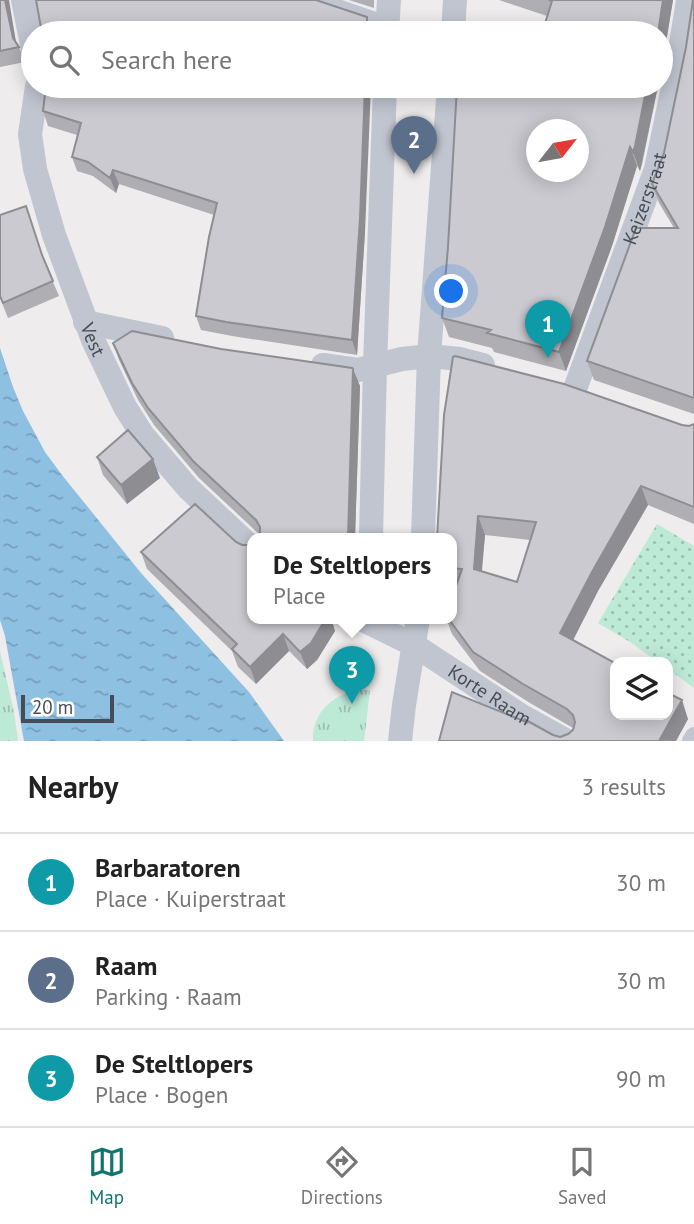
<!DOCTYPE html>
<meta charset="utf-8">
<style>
:root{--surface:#fff;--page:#f2f2f2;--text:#222;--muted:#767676;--line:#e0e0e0;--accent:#0f766e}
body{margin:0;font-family:"PT Sans",sans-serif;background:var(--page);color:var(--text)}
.controls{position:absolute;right:21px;bottom:21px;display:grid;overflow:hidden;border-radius:14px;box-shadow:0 4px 18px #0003}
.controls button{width:63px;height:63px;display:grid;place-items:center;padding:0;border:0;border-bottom:2px solid var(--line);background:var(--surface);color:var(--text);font:35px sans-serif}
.compass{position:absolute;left:526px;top:119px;width:63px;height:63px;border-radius:50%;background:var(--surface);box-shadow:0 4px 18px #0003;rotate:59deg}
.scale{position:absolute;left:21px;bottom:18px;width:93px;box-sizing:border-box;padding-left:7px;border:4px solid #464c57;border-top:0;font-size:19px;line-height:24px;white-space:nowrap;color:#464c57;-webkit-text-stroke:5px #fff;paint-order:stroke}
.you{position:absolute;left:452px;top:292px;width:24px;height:24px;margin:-18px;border:5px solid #fff;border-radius:50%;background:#1a73e8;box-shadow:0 0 0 10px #1a73e833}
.badge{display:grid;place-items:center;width:46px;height:46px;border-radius:50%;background:var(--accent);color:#fff;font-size:23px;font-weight:700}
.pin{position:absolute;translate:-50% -58px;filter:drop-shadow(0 2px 4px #0008)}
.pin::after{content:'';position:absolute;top:37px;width:24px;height:21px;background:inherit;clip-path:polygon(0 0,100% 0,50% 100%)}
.popup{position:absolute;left:247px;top:533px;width:210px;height:91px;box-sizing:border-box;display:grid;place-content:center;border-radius:14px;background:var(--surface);filter:drop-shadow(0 2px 5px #0005);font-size:23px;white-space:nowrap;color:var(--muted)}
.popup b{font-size:26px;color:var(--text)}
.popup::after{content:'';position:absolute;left:50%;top:100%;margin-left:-14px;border:14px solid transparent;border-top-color:var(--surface)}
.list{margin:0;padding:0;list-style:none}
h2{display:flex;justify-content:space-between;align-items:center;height:91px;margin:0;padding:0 28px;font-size:30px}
h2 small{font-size:23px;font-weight:400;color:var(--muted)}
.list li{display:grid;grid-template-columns:46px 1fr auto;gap:21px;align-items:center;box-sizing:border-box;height:98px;padding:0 28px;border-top:2px solid var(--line)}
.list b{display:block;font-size:26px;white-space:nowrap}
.list p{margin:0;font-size:23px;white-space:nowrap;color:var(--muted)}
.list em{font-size:23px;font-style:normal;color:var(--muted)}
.icon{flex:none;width:38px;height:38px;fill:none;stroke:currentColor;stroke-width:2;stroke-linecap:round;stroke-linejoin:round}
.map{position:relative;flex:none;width:694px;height:741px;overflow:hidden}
.search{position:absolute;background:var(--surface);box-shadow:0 4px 18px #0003;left:21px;right:21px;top:21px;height:77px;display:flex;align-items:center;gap:18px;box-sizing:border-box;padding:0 24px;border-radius:38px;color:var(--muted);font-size:26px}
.sheet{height:385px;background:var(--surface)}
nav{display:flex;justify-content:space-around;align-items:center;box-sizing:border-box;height:98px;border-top:2px solid var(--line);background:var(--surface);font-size:19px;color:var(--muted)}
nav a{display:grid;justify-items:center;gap:4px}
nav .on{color:var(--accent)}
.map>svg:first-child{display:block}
</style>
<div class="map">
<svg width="694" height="741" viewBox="0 0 694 741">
<defs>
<pattern id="grass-tufts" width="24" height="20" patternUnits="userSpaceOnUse" patternTransform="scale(1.75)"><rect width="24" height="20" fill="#bde9d7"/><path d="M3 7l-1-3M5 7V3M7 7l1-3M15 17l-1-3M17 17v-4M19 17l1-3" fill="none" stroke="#9bbfb1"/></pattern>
<pattern id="park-dots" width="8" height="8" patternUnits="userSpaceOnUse" patternTransform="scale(1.75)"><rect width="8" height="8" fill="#bde9d7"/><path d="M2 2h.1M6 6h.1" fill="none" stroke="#9bbfb1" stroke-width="1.8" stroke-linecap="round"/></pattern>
<pattern id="water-ripples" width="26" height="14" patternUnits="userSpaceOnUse" patternTransform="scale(1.75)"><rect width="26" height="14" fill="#8ec0e2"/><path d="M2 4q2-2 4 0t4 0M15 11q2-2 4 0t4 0" fill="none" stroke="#769eba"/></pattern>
</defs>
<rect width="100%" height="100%" fill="#eeecec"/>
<path fill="url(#grass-tufts)" d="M0,651l14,61 4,29h-18z
M358,690h12l-6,51h-51c-1,-28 19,-46 45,-51z"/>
<path fill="url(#park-dots)" d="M657,524l37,22v142l-26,-19v-7h-10l-28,-20 -32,-19z"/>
<path fill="url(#water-ripples)" d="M0,348l13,39 10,24 22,41 17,23 79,98 108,119 35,49h-260l-19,-105 -5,-16z"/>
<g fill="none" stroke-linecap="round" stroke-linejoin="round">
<path stroke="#c0c5d0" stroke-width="18" d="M314,0l73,25
M691,741l3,-5"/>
<g stroke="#c0c5d0" stroke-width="24">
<path d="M23,0l10,50"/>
<path d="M387,33l2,-33"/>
<path d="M453,33l2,-33"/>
<path id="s1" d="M37,86l-7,48 5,35 19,66 39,105 32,67 17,27 46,54 64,60"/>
<path d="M85,322l77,16"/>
<path d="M323,365l35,5 44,-11 27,-3 31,3 23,6"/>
<path id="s2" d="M575,389l81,-220 22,-106 10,-63"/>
<path d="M371,538l4,-173 10,-279"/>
<path d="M423,538l6,-182 20,-270"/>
<path id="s3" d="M359,618l55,27 108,71 45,25"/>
<path d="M400,741l4,-36 14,-87"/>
</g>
</g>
<path fill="#aeaeb3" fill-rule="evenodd" d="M0,0l8,2 8,41 3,4 6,15 -25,5z
M349,0h25v8z
M499,0h174l-10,60 -116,-44z
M694,0v414l-100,-34 -7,-19 87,-133 -15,-25 -7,-19 12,-31 22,-106z
M46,86l319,146 -8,123 -125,-19 -31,-6 -5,-14 18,-101 -95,-31 -3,9 -23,-17 -16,-5 -5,-14 5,-22 -29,-9 -5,-15z
M658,86l-16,79 -2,6 -3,-5 -25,80 -46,125 -72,-19 -2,-4 -43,-11 -7,-19 6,-71z
M0,215l31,6 13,40 15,35 -51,22 -8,-20z
M113,343l108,6 132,20 7,17 -5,152h-97l2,-3 -61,-57 -45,-53 -16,-25 -19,-40z
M444,415l245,11 5,-2v100l-46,-19 -50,86 -25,49 115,79 -12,22h-237l114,-6 7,2 8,-3 5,-6 -43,-25 -50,-32 -28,-37 -6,-16h6l4,-31 -4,-1v-48zM485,535l45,5 -13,42 -35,-10z
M97,457l63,21 -33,26 -24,-29z
M236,542l6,3h7l3,73h79l4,13 -18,29 -10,9 -18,-18 -33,33 -18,-17 -6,-16 -85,-82 -6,-17z"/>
<path fill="#8d8d92" d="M5,0h4l8,48 -4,-10z
M663,0h10l-12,73v-40h-3z
M367,17l5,16h-5z
M365,86h6l-6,146 -8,123 -5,-15z
M647,86h11l-18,85 -7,-19z
M630,147l7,19 -25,80 -46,125 -7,-19z
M113,170l6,14 -3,9 -6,-15z
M353,369l7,17 -5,152h-7z
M153,459l7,19 -33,26 -6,-19z
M641,486l7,19 -50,86 -31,61 -7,-19 32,-61z
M478,516l7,19 -5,53 -6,-19z
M326,618h5l4,13 -18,29 -10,9 -7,-17z
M283,634l6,17 -33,33 -6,-17z
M682,700l6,19 -12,22h-17z"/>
<path fill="#cacad0" stroke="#8d8d92" stroke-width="2" fill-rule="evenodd" d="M0,0h5l8,38 6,9 -19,4z
M36,0h280l51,17v16h-325z
M549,0h114l-5,33h-116l10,-32z
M693,0h1v398l-107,-37 49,-133h42l-26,-44 12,-31 22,-106z
M46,86h319l-5,132 -8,122 -126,-18 -30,-6 13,-79 8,-34 -104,-33 -3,8 -22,-16 -16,-5 9,-34 -38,-12z
M457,86h190l-12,60 -2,6 -3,-5 -25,80 -46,125 -72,-19 4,-3 -49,-12 6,-71zM536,130h42v42h-42z
M26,206l16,49 11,26 -50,22 -3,-7v-81z
M132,331l89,18 131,19 1,1 -5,169h-90l2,-3v-8l-4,-7 -63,-59 -45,-53 -16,-25 -19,-40z
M455,356l109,28 118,41 7,1 5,-2v83l-53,-21 -49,86 -32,61 55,30v52h53v-22l14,7 -23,41h-220l13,-49 74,30 -2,-3 29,16 7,2 8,-3 5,-4 2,-8 -2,-7 -6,-6 -44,-25 -50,-32 -25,-34h4v-21l10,-28 -10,-1v-30h-15l7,-123 9,-58zM478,516l58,6 -19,60 -43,-13z
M128,430l25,29 -32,26 -24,-28z
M195,504l41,38 6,3h7l3,-1v74h74l-15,25 -11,9 -17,-18 -33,33 -18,-18 5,-5 -96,-92z"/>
<g text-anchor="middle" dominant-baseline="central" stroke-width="6" stroke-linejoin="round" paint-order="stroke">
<g font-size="19" fill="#464c57" stroke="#fff">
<text stroke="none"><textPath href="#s2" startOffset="203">Keizerstraat</textPath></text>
<text stroke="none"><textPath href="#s1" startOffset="264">Vest</textPath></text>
<text stroke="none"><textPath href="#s3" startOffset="152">Korte Raam</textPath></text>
</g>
</g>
</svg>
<div class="controls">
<button><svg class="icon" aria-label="layers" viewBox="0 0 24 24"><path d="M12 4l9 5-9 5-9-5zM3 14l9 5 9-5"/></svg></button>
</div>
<svg class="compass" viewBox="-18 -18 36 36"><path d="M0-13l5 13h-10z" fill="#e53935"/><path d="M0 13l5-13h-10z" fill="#767676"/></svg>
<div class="scale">20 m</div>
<div class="you"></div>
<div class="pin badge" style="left:548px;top:358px;background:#0f9aa8">1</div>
<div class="pin badge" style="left:414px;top:174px;background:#5c6f8a">2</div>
<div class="pin badge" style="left:352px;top:704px;background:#0f9aa8">3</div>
<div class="popup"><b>De Steltlopers</b>Place</div>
<div class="search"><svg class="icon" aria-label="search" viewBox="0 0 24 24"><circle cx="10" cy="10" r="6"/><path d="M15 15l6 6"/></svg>Search here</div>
</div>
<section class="sheet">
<h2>Nearby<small>3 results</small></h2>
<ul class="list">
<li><span class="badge" style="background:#0f9aa8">1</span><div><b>Barbaratoren</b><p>Place · Kuiperstraat</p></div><em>30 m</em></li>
<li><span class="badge" style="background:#5c6f8a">2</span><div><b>Raam</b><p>Parking · Raam</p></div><em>30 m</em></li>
<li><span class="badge" style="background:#0f9aa8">3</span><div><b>De Steltlopers</b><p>Place · Bogen</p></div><em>90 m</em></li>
</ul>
</section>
<nav>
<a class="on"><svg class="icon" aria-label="map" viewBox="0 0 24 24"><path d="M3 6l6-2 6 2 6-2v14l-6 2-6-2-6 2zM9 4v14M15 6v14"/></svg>Map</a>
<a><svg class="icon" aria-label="directions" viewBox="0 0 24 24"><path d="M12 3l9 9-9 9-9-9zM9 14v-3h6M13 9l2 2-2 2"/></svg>Directions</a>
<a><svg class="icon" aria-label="saved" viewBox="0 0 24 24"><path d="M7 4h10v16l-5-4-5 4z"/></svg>Saved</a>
</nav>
